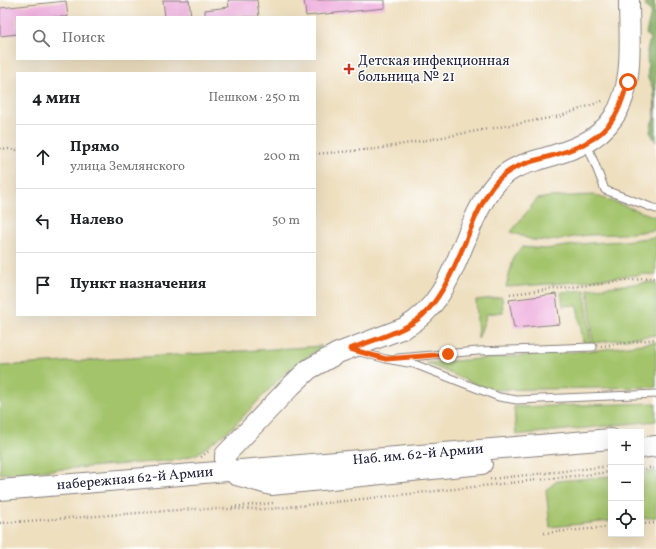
<!DOCTYPE html>
<html lang="ru">
<meta charset="utf-8">
<style>
:root{--surface:#fff;--page:#f2f2f2;--text:#202124;--muted:#757577;--line:#e0e0e0}
body{margin:0;font-family:Vollkorn,serif;background:var(--page);color:var(--text)}
.controls{position:absolute;right:12px;bottom:12px;display:grid;overflow:hidden;border-radius:0px;box-shadow:0 4px 16px #0002}
.controls button{width:36px;height:36px;display:grid;place-items:center;padding:0;border:0;border-bottom:1px solid var(--line);background:var(--surface);color:var(--text);font:20px sans-serif}
.stop{position:absolute;width:12px;height:12px;margin:-9px;border:3px solid #ea580c;border-radius:50%;background:#fff}
.stop.end{background:#ea580c;border-color:#fff;box-shadow:0 1px 4px #0008}
.list{margin:0;padding:0;list-style:none}
h2{display:flex;justify-content:space-between;align-items:center;height:52px;margin:0;padding:0 16px;font-size:17px}
h2 small{font-size:13px;font-weight:400;color:var(--muted)}
.list li{display:grid;grid-template-columns:26px 1fr auto;gap:12px;align-items:center;box-sizing:border-box;height:64px;padding:0 16px;border-top:1px solid var(--line)}
.list b{display:block;font-size:15px;white-space:nowrap}
.list p{margin:0;font-size:13px;white-space:nowrap;color:var(--muted)}
.list em{font-size:13px;font-style:normal;color:var(--muted)}
.icon{flex:none;width:22px;height:22px;fill:none;stroke:currentColor;stroke-width:2;stroke-linecap:round;stroke-linejoin:round}
.map{position:relative;flex:none;width:656px;height:549px;overflow:hidden}
.search{position:absolute;background:var(--surface);box-shadow:0 4px 16px #0002;left:16px;top:16px;width:300px;height:44px;display:flex;align-items:center;gap:10px;box-sizing:border-box;padding:0 14px;border-radius:0px;color:var(--muted);font-size:15px}
.panel{position:absolute;background:var(--surface);box-shadow:0 4px 16px #0002;left:16px;top:72px;width:300px;height:244px;border-radius:0px}
.map>svg:first-child{display:block}
</style>
<div class="map">
<svg width="656" height="549" viewBox="0 0 656 549">
<rect width="100%" height="100%" fill="#fff"/>
<filter id="ink" filterUnits="userSpaceOnUse"><feTurbulence type="fractalNoise" baseFrequency=".025" numOctaves="2"/><feDisplacementMap in="SourceGraphic" scale="8" xChannelSelector="R" yChannelSelector="G"/><feConvolveMatrix kernelMatrix="1 2 1 2 8 2 1 2 1" color-interpolation-filters="sRGB"/></filter>
<filter id="wash" filterUnits="userSpaceOnUse"><feTurbulence type="fractalNoise" baseFrequency=".012" numOctaves="4" result="noise"/><feDisplacementMap in="SourceGraphic" scale="16" xChannelSelector="R" yChannelSelector="G"/><feGaussianBlur stdDeviation="0.9" result="paint"/><feColorMatrix in="noise" values="0 0 0 0 0 0 0 0 0 0 0 0 0 0 0 0 0 1.4 0 .05"/><feComposite in="paint" operator="in"/></filter>
<g filter="url(#wash)">
<rect width="100%" height="100%" fill="#eedfbf"/>
<path fill="#a4c46c" stroke="#637354" d="M594,195l62,22v13l-33,4 -35,1 -40,6 -16,-1 -21,-8 26,-33 12,-2z
M656,237v38l-10,-1 -82,9 -58,4 8,-31 8,-9 23,2 45,-6 33,-2z
M651,282l5,1v52l-63,8 -5,-54z
M585,290l6,53 -8,-1 -6,-37 -14,1 -2,-14z
M502,297l1,15 -16,2 -9,25 -2,-39z
M656,342v45l-167,3 -63,-27 172,-13z
M322,346l-38,28 -52,54 -35,26 -19,6 -178,14v-108z
M656,403v18l-140,14 -2,-28z
M656,471v46l-15,2v-46z
M611,476v45l-61,6 -4,-37 11,-9z"/>
<path fill="#83aa60" stroke="#52664e" d="M646,0h8l2,45v97l-6,-10 2,-10 3,-4 -1,-28 -6,-11 -1,-29 3,-11 -4,-5 5,-21 -6,-8z"/>
<g id="blocks">
<path fill="#edaadb" d="M163,0h26l2,17h-26z
M228,0h29l2,17h-54v-7l24,-3z
M304,0h81v8l-79,8z
M66,1l2,16h-51v17l-17,2v-28z
M556,294l4,30 -46,4 -5,-28z"/>
</g>
</g>
<g filter="url(#ink)">
<use href="#blocks" fill-opacity="0" stroke="#88807d" stroke-width="1"/>
<g fill="none" stroke-linecap="round" stroke-linejoin="round">
<g stroke="#88807d" stroke-width="9">
<path id="service" d="M587,144l18,46 51,19
M356,351l30,8 28,5 85,33 18,3 139,-6
M398,358l80,-7 115,-4"/>
</g>
<g stroke="#88807d" stroke-width="22">
<path id="secondary" d="M641,448l15,-2
M225,471v-16l66,-69 18,-17 29,-16 66,-25c55,-29 55,-102 93,-146 12,-14 27,-18 44,-23 28,-8 55,-16 72,-41 22,-31 16,-81 16,-118
M236,475l35,10 211,-21
M0,490l611,-51"/>
</g>
<path stroke="#88807d" stroke-width="2.5" stroke-dasharray="1 3" stroke-linecap="butt" d="M0,148l17,2
M315,154l61,-5 185,-33 44,-16
M510,294l141,-16 5,1
M601,346l55,-7
M201,457l9,-7
M641,469l15,-2
M490,479l121,-13
M232,507l41,-4
M0,523l193,-14h77l341,-37
M641,524l15,-1
M544,533l67,-6"/>
<use href="#service" stroke="#fff" stroke-width="7"/>
<use href="#secondary" stroke="#fff" stroke-width="20"/>
</g>
</g>
<g fill="none" stroke-linecap="round" stroke-linejoin="round" filter="url(#ink)">
<path stroke="#ea580c" stroke-width="5" d="M448,354l-62,5 -36,-10c20,-8 47,-15 64,-27 30,-19 48,-74 62,-106 7,-14 15,-32 29,-42 11,-9 25,-12 39,-16 26,-7 56,-16 71,-42 6,-10 9,-22 13,-34"/>
</g>
<path fill="#c8321e" stroke="#fff" stroke-width="1.5" d="M347 63h4v4h4v4h-4v4h-4v-4h-4v-4h4z"/>
<g text-anchor="middle" dominant-baseline="central" stroke-width="3" stroke-linejoin="round" paint-order="stroke">
<g font-size="14" fill="#22223b" stroke="#fff" text-anchor="start">
<text x="358" y="61">Детская инфекционная<tspan x="358" dy="16">больница № 21</tspan></text>
</g>
<g font-size="14" fill="#22223b" stroke="#fff">
<text transform="translate(418 455) rotate(-5)">Наб. им. 62-й Армии</text>
<text transform="translate(135 479) rotate(-5)">набережная 62-й Армии</text>
</g>
</g>
</svg>
<div class="controls">
<button>+</button>
<button>−</button>
<button><svg class="icon" aria-label="locate" viewBox="0 0 24 24"><circle cx="12" cy="12" r="6"/><path d="M12 2v4M12 18v4M2 12h4M18 12h4"/></svg></button>
</div>
<div class="stop" style="left:628px;top:82px"></div>
<div class="stop end" style="left:448px;top:354px"></div>
<div class="search"><svg class="icon" aria-label="search" viewBox="0 0 24 24"><circle cx="10" cy="10" r="6"/><path d="M15 15l6 6"/></svg>Поиск</div>
<section class="panel">
<h2>4 мин<small>Пешком · 250 m</small></h2>
<ul class="list">
<li><svg class="icon" aria-label="ahead" viewBox="0 0 24 24"><path d="M12 20V5M6 11l6-6 6 6"/></svg><div><b>Прямо</b><p>улица Землянского</p></div><em>200 m</em></li>
<li><svg class="icon" aria-label="left" viewBox="0 0 24 24"><path d="M17 20v-9H6M10 6l-5 5 5 5"/></svg><div><b>Налево</b></div><em>50 m</em></li>
<li><svg class="icon" aria-label="arrive" viewBox="0 0 24 24"><path d="M6 21V4h12l-3 4 3 4H6"/></svg><div><b>Пункт назначения</b></div></li>
</ul>
</section>
</div>
